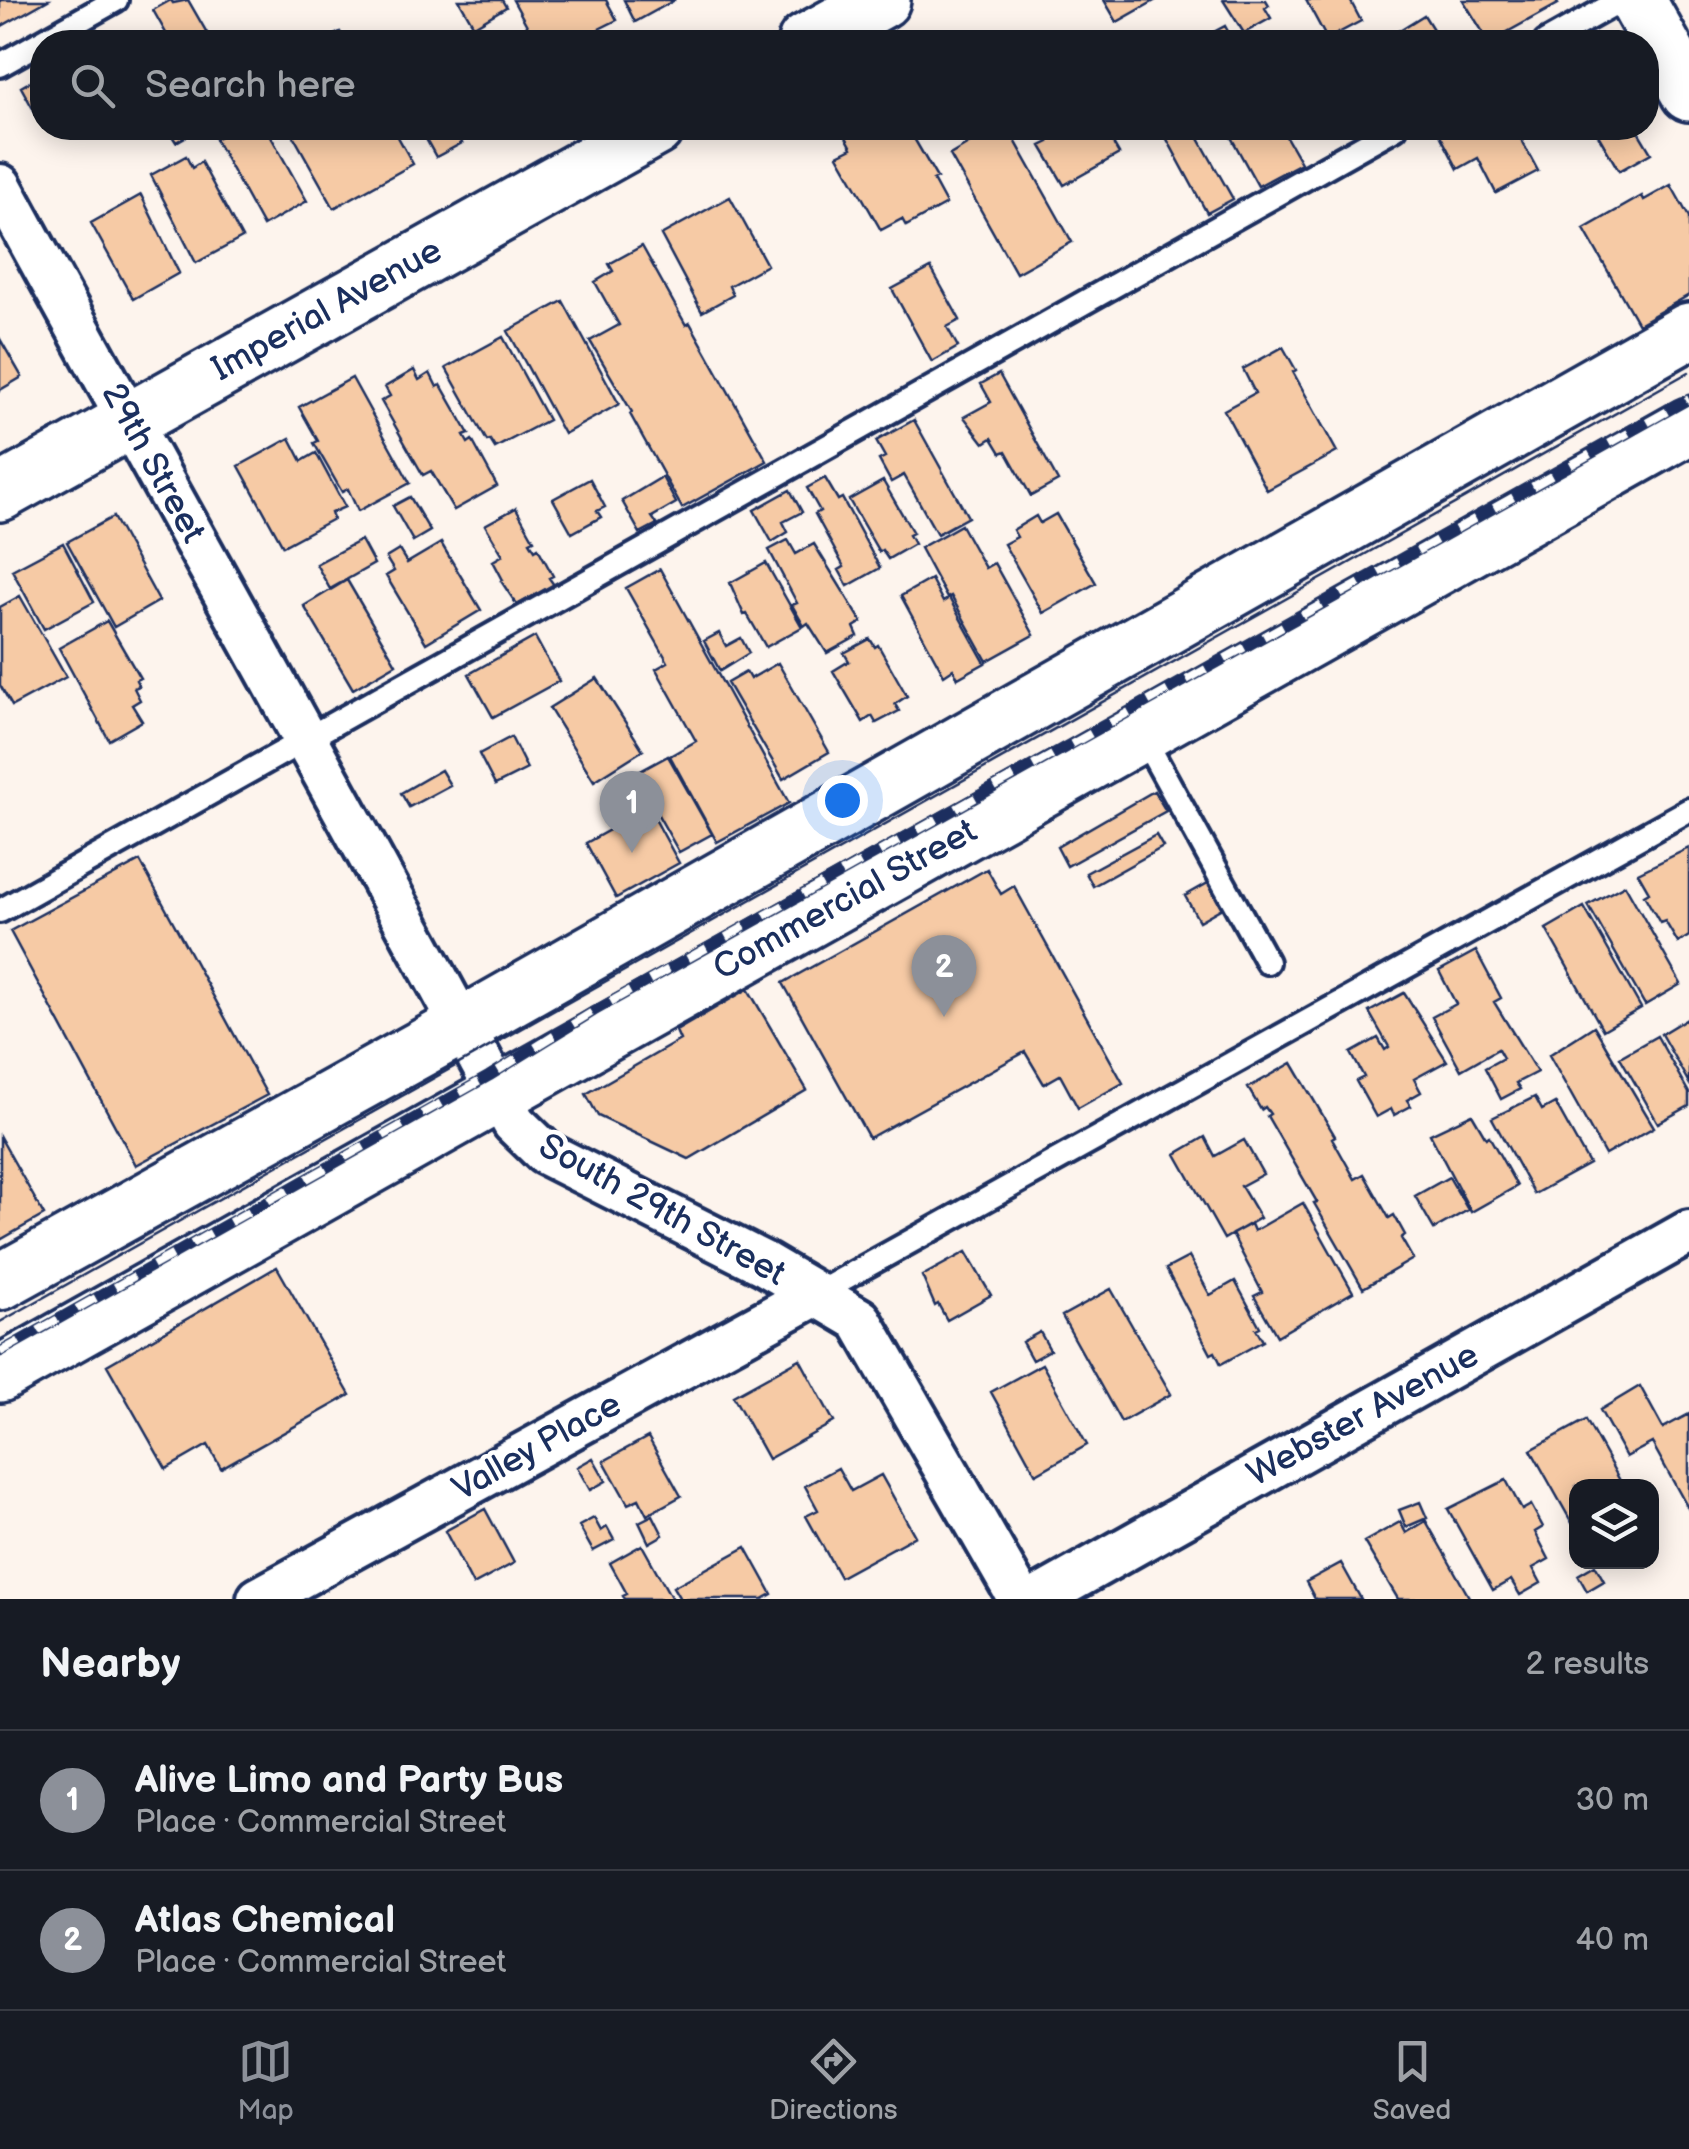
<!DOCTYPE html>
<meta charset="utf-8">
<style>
:root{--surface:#171b24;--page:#20242c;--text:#f1f3f6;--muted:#9ea1a6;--line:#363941;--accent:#8c9099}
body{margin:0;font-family:"Balsamiq Sans",sans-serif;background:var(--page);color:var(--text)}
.controls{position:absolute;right:30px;bottom:30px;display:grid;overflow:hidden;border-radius:20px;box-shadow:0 5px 25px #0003}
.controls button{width:90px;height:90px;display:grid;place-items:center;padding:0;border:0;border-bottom:2px solid var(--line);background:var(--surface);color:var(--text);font:50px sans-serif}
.you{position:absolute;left:842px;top:800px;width:35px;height:35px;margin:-25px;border:8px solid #fff;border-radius:50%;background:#1a73e8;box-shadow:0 0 0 15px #1a73e833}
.badge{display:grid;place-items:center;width:65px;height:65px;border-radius:50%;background:var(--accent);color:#fff;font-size:32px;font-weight:700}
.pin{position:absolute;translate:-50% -82px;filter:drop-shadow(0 2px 5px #0008)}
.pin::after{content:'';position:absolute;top:52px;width:35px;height:30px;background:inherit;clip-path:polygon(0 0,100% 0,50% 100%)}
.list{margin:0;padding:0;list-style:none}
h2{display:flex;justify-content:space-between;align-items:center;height:130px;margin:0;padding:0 40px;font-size:42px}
h2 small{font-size:32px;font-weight:400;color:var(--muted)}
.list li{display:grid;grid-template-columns:65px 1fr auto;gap:30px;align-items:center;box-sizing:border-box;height:140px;padding:0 40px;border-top:2px solid var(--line)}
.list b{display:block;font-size:38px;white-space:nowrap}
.list p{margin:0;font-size:32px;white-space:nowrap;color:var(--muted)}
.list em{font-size:32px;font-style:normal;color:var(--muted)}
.icon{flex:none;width:55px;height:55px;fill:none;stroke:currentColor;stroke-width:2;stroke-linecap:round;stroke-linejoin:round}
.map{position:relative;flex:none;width:1689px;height:1599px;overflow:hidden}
.search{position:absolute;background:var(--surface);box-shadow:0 5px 25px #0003;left:30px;right:30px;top:30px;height:110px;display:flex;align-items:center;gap:25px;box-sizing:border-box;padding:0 35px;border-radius:40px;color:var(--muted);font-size:38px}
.sheet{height:410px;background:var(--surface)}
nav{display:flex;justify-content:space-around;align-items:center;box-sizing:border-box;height:140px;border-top:2px solid var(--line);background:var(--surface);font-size:28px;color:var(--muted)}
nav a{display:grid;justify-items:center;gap:5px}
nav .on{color:var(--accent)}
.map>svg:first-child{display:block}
</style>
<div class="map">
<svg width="1689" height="1599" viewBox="0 0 1689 1599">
<rect width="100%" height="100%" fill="#fdf4ed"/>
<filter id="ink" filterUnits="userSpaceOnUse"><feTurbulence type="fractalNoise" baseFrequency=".01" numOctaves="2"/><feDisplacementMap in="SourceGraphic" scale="20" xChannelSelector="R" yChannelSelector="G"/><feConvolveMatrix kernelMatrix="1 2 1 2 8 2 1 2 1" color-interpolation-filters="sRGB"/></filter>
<g filter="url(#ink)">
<path fill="#f6caa5" stroke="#1b2f5e" stroke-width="2.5" d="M0,0h48l-48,27z
M171,0l2,3 15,-3 19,33 -4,2 4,7h-36l-18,-32z
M459,0h43l4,7 -32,19z
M513,0h93l11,20 -18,9 7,12 -4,1h-66z
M624,0h51l-40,22z
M1104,0h52l-39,22z
M1223,0h43l3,5 -4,3 6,10 -27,15z
M1306,0h44l11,21 -34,18z
M1463,0h92l3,4 -69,38z
M1424,15l17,27h-40l-6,-9z
M1225,26l9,16h-39z
M340,32l6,10h-25z
M42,75v50l-21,-38z
M167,128h34l-25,14z
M236,128h30l41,73 -44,25 -48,-87z
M289,128h104l20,36 -79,44z
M420,128h33l9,15 -26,14z
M858,128h50l29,50 -4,2 13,24 -40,22 -4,-7 -21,11 -43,-75 14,-7 -7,-13z
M995,128h13l64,114 -56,31 -66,-118z
M1040,128h64l15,26 -55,31 -23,-39 8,-4z
M1161,128h32l40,71 -26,14z
M1226,128h55l20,35 -43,23z
M1515,128l23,43 -42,22 -18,-35 -20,11 -21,-40z
M1594,128h42l15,25 -32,18z
M186,156l6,12 9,-6 41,76 -46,25 -45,-88z
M1671,185l18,32v78l-51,29 -54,-95 58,-33 2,4z
M141,195l38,78 -46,26 -42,-76z
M730,197l37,68 -38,21 4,9 -31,17 -41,-77z
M642,246l44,79 4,-2 77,138 -85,47 -52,-94 2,-2 -42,-71 29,-16 -24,-43 18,-11 -4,-7z
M931,268l29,52 -13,7 11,20 -26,15 -40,-73z
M563,301l56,103 -55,30 -56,-103z
M503,337l45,83 -53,28 -5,-8 -3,1 -41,-73z
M0,339l22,38 -22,13z
M1283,347l13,23 -3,2 44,80 -70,38 -43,-80 31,-17 -12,-24z
M414,370l5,10 11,-7 7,14 4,-2 28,49 -5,2 4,7 4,-3 25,46 -43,24 -23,-39 -8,4 -42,-74 9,-5 -5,-9z
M999,374l59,107 -27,15 -25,-45 -5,2 -9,-15 -8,5 -20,-26 27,-15 -10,-18z
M352,378l58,105 -52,28 -10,-22 -6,3 -28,-49 4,-2 -19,-34z
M914,420l54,97 -31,17 -33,-59 -13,7 -12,-22 6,-3 -9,-16z
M290,438l12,23 14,-8 29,54 -14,6 2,6 -50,27 -44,-80z
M662,477l14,26 -24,14 5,7 -17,9 -18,-32z
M825,478l13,22 4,-2 38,70 -32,18 -9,-16 5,-3 -29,-53 5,-3 -13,-23z
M590,479l15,28 -8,4 4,6 -29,16 -19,-34z
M883,481l30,52 -4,2 5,9 -26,15 -6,-9 -3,2 -30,-52z
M790,490l12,22 -19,10 5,10 -16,10 -18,-32z
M410,497l20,34 -17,10 -20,-35z
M516,508l18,32 -4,2 5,8 3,-2 15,28 -4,2 5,7 -37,20 -16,-24 2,-1 -10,-19 10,-6 -18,-30z
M1056,514l40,69 -53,30 -39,-69 13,-7 -4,-7 23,-14 4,7z
M113,517l46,84 -45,26 -47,-85z
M961,525l24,43 9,-5 40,72 -47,26 -36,-65 -4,2 -27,-50z
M361,540l13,24 -44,25 -14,-25z
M788,540l8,14 18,-10 48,78 -8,5 4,9 -31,17 -19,-30 -4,3 -12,-21 5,-2 -28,-53z
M63,543l31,59 -50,27 -32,-59z
M441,543l40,67 -55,33 -40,-67 8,-5 -8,-13 13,-8 8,13z
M766,563l36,64 -36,20 -19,-33 -3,1 -14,-32z
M660,569l129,234 -72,39 -47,-86 26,-15 -40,-72 12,-7 -42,-74z
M931,579l12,23 6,-4 36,65 -27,15 -5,-9 -9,6 -43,-79z
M347,580l49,84 -43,25 -49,-83z
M20,596l46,81 -54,29 -12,-21v-78z
M107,621l33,57 -4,2 3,6 -5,2 6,12 -8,5 10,16 -33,19 -50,-92z
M719,633l7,13 15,-8 8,15 -29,18 -16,-30z
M535,637l24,44 -66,36 -24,-43z
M870,639l5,8 3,-2 29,51 -12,8 4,7 -23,12 -4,-7 -9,6 -30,-51 16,-10 -5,-8z
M778,663l51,89 -46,27 -56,-96 19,-11 4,7z
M597,678l46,72 -49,31 -45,-73z
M511,737l16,32 -32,16 -16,-31z
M668,756l44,78 -33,18 -44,-78z
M441,770l9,15 -41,22 -8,-14z
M1154,791l12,20 -99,55 -10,-19z
M649,808l30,55 -63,35 -30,-55z
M1156,835l7,12 -70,39 -7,-13z
M1689,848v88l-11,7 -13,-22 -5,2 -16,-28 5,-3 -11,-19z
M140,861l127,234 -131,70 -126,-234z
M987,869l14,25 13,-8 109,197 -45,25 -18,-33 -16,9 -19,-32 -156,86 -86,-155z
M1208,883l14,25 -23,13 -14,-25z
M1625,885l56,99 -36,21 -57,-100z
M1584,907l57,101 -38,22 -57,-101z
M1476,951l25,47 -7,4 43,70 -21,11 4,6 -19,10 -16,-31 18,-10 -5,-9 -37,21 -29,-53 24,-13 -17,-33z
M748,989l59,101 -118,69 -91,-43 -12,-22 94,-54 -4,-9z
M1404,993l43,68 -33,18 7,13 -14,8 4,6 -17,9 -3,-6 -15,8 -20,-36 8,-4 -13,-24 27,-15 7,12 4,-3 -20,-35z
M1689,1017v66l-28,-49z
M1594,1026l60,101 -49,28 -56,-100z
M1657,1036l32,57v13l-31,17 -38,-66z
M1292,1063l43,73 -3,2 23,41 9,-5 25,44 5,-3 11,20 -4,3 12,21 -50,29 -49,-85 3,-1 -50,-86 3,-2 -5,-7 -4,3 -13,-22z
M1535,1097l7,13 13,-7 34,61 -55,30 -42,-76z
M1472,1114l14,24 3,-2 28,50 -46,26 -41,-78z
M0,1137l44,78 -44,25z
M1205,1137l10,19 29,-16 19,34 -22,12 19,32 -36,21 -48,-85z
M1449,1177l19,33 -34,19 -19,-33z
M1303,1203l50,89 -76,44 -23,-40 8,-4 -30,-58 19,-10 3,7z
M966,1252l25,43 -44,25 -9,-16 -3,2 -13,-30z
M1189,1257l21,38 25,-14 25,46 -4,2 7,12 -42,23 -6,-12 -4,2 -45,-85z
M277,1267l73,128 -129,73 -13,-23 -42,24 -59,-104z
M1111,1289l60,105 -50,28 -59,-106z
M1040,1332l10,18 -18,10 -10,-18z
M800,1359l34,63 -66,37 -35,-63z
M1042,1364l45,81 -51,29 -45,-82z
M1640,1386l23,42 26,-14v96l-37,-67 -26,14 -26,-47z
M1586,1420l37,66h-47v34l-4,3 -41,-73z
M648,1437l33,59 -34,19 -8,-16 -11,5 -24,-43z
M593,1458l13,23 -16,9 -13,-23z
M838,1468l13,23 30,-16 34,61 -75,41 -34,-61 12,-6 -13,-24z
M1506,1480l16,30 9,-5 12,22 -8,5 14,27 -16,9 8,15 -21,12 -9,-15 -18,10 -45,-81z
M1420,1502l7,16 -21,9 -7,-17z
M485,1509l29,54 -41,22 -28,-54z
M653,1515l10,20 -14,8 -10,-21z
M594,1518l7,13 6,-4 7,13 -21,11 -14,-25z
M1426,1521l43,76 -2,2h-69l-34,-57 36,-20 6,11z
M642,1545l30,54h-47l-2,-3 4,-2 -17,-31z
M746,1547l26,47 -9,5h-83l-7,-12z
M1341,1563l20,36h-46l-9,-17z
M1595,1565l9,16 -17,10 -9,-16z"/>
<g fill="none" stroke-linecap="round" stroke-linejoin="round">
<g stroke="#1b2f5e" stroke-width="30">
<path id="service" d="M1546,42l75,-42
M0,65l116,-65
M1141,733l126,229
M0,911l1395,-783
M814,1295l875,-485"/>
</g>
<g stroke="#1b2f5e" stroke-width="50">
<path id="minor" d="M0,186c170,313 347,622 514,937l31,30 220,111 95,56 160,279
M259,1599l555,-304
M1037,1599l652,-367"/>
</g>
<g stroke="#1b2f5e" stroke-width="62">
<path id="tertiary" d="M1637,0l52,93"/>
</g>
<g stroke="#1b2f5e" stroke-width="62">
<path id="secondary" d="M0,1282l462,-256 1227,-695
M0,1374l1689,-948"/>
</g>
<g stroke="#1b2f5e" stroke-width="62">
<path id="primary" d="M806,42l76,-42
M0,493l655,-365"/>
</g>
<use href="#service" stroke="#fff" stroke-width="22"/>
<use href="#minor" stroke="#fff" stroke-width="42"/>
<use href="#tertiary" stroke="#fff" stroke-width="55"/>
<use href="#secondary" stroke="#fff" stroke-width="55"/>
<use href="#primary" stroke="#fff" stroke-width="55"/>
<path stroke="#1b2f5e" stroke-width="2.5" d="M0,1322l1689,-950"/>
<g stroke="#1b2f5e" stroke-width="11">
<path id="rail" d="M0,1352l489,-276 105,-65 1095,-612"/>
</g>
<use href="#rail" stroke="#fff" stroke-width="8" stroke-dasharray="22" stroke-linecap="butt"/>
</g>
</g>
<g text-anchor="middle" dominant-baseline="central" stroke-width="9" stroke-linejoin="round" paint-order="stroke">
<g font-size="35" fill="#1b2f5e" stroke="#fff">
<text transform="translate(327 310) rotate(-29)">Imperial Avenue</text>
<text transform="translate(153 463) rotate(61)">29th Street</text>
<text transform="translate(845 900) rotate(-29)">Commercial Street</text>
<text transform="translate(662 1210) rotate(29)">South 29th Street</text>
<text transform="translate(1363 1415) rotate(-29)">Webster Avenue</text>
<text transform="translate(537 1447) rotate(-29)">Valley Place</text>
</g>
</g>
</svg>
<div class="controls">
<button><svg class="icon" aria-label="layers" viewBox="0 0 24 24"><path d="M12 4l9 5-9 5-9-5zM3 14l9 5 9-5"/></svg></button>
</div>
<div class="you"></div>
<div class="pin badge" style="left:632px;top:853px">1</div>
<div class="pin badge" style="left:944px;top:1017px">2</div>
<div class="search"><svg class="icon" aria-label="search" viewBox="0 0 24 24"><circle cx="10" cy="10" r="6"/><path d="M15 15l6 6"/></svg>Search here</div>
</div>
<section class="sheet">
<h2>Nearby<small>2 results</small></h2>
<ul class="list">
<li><span class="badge">1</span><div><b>Alive Limo and Party Bus</b><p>Place · Commercial Street</p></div><em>30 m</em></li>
<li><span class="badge">2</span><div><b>Atlas Chemical</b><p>Place · Commercial Street</p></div><em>40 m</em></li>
</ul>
</section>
<nav>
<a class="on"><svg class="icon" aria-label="map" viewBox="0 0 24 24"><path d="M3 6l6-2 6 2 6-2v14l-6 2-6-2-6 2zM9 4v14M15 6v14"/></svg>Map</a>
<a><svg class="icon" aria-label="directions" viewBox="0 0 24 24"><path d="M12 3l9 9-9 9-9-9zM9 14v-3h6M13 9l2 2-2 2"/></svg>Directions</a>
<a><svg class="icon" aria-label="saved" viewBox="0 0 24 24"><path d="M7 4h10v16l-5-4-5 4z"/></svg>Saved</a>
</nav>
